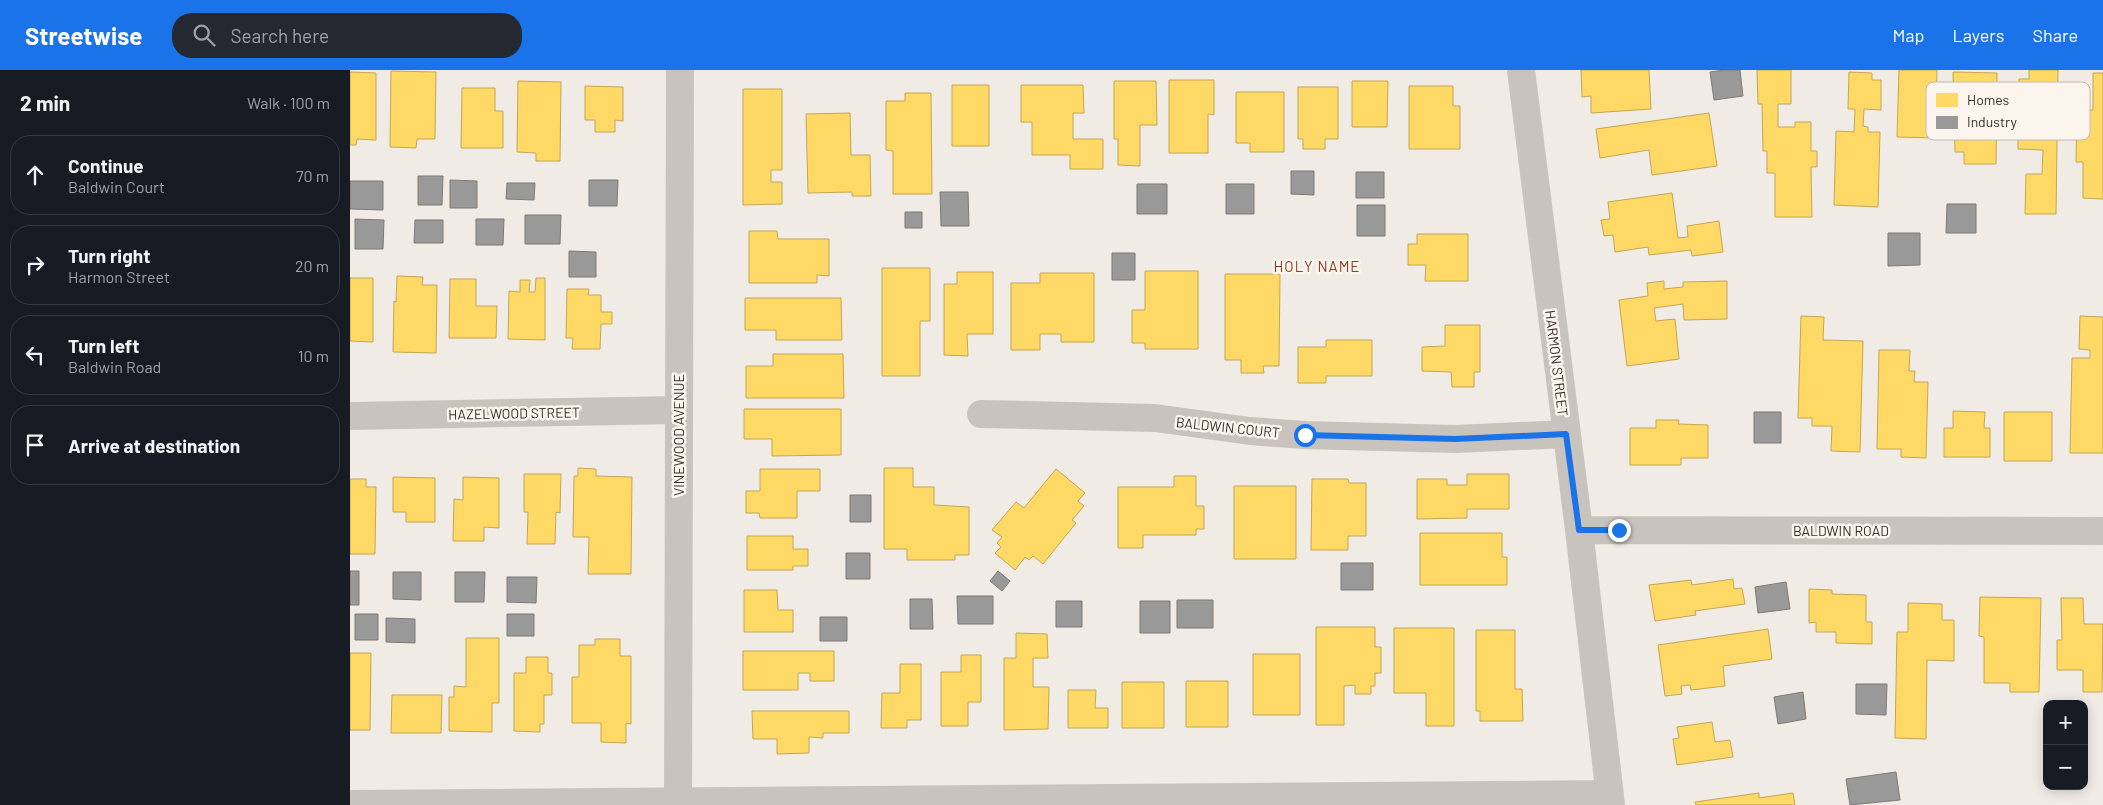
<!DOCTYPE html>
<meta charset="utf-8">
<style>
:root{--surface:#171b24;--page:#242831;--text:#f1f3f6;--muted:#9ea1a6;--line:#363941;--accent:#1a73e8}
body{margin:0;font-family:Barlow,sans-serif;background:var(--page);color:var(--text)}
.controls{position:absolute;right:15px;bottom:15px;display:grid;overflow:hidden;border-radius:10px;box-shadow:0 2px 12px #0003}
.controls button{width:45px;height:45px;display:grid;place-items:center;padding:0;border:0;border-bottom:1px solid var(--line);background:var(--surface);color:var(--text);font:25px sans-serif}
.stop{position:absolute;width:15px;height:15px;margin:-11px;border:4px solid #1a73e8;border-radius:50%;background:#fff}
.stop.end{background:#1a73e8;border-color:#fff;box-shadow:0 1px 5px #0008}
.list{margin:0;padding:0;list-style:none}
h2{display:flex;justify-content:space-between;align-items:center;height:65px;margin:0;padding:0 20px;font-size:21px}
h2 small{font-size:16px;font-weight:400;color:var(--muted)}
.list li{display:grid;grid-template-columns:32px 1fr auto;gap:15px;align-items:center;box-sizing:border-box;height:80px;margin:0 10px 10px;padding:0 10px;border:1px solid var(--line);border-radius:20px}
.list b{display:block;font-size:19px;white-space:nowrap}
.list p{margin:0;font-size:16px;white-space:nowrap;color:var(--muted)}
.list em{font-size:16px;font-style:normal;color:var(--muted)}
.icon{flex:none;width:28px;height:28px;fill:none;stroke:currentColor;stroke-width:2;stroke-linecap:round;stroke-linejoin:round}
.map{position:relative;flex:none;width:1753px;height:735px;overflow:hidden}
header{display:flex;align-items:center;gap:30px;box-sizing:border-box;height:70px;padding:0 25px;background:var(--accent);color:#fff}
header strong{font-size:24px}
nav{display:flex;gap:28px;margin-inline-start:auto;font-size:18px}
.search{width:350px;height:45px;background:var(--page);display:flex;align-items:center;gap:12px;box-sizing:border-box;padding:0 18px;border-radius:20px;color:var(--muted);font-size:19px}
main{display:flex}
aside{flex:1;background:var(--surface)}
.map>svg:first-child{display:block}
</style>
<header>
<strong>Streetwise</strong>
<div class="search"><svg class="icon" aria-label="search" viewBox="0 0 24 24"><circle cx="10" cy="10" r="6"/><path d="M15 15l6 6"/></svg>Search here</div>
<nav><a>Map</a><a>Layers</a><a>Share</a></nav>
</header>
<main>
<aside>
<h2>2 min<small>Walk · 100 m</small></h2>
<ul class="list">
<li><svg class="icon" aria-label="ahead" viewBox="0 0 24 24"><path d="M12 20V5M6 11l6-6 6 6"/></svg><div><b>Continue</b><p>Baldwin Court</p></div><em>70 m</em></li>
<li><svg class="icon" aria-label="right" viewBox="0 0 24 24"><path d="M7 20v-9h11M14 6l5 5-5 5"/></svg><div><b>Turn right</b><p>Harmon Street</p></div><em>20 m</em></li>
<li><svg class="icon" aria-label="left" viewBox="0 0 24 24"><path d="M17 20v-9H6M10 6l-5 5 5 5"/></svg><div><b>Turn left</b><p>Baldwin Road</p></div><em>10 m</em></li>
<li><svg class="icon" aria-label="arrive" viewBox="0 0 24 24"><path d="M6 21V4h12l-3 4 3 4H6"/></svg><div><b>Arrive at destination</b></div></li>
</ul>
</aside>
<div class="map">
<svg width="1753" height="735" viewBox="0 0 1753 735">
<rect width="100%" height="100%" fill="#f0ebe5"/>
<path fill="#ffd966" stroke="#c4a654" d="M1231,0h68l2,39 -60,4v-17l-9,1z
M1407,0h34v34h-13v23h17v-5h16v29h6v16h-6l1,50h-37v-44h-8v-22h-4l-1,-47h-4z
M1549,0h38l-2,68 -38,-1z
M1679,0h29l-2,144h-31l1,-40h16l1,-24 -25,-1 1,-70h10z
M41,1l45,1 -1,67h-18l-1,9 -26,-1z
M0,2l26,1v67l-19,-1 -1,6h-6z
M1499,2l23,1v7h9v30l-17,-1 -1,17 5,1v5h12l-2,75 -44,-2 2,-74 18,1 1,-23h-7z
M1603,2l44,1 -1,91h-32v-12h-9z
M1743,3h10v126l-20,-1v-36h-7l1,-53 16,1z
M819,10h45v35l-6,-1v39h-39z
M168,11l43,1 -1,79h-24v-8l-19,-1z
M764,11h42l1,44h-17v41l-22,-1v-26h-4z
M1002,11h36l-1,46h-35z
M602,15h37v61h-37z
M671,15h62l1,28h-11v26h30v30h-33v-14h-38v-33h-11z
M235,16l38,1v34l-8,-1v12h-20v-12h-10z
M1059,16h44v20h7v43h-51z
M948,17h40v52h-13v10h-22v-10h-5z
M112,18h33v23h8v37h-42z
M393,19h39v81h-11v12h11v22l-39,1z
M886,22h48v60h-34v-9h-14z
M555,23h26l1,101h-39v-43l-7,-1v-49h19z
M500,43l1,42h19l1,41h-19v-4l-44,1 -2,-79z
M1359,43l8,53 -65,9 -3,-25 -49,8 -4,-29z
M1322,123l6,45 10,-1 -1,-11 32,-5 4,31 -31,4 -1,-6 -42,5 -1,-8 -33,5 -2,-17 -9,1 -3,-16 9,-1 -2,-17z
M399,161h28l1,8h51v37l-12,-1v8h-68z
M1067,164h51v47h-43l1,-16h-18v-21h9z
M532,198h48v53h-10v55h-38z
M795,201h53v78h-53v-6h-13v-33h13z
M607,202h36v62h-26l1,22 -24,-1v-71h13z
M690,203h54v69h-33v-8h-21v16h-29v-67h29z
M875,204h55l-1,92h-16l1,7h-23v-13h-16z
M47,206l26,1 -1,8h15l-1,68 -43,-1 1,-51 2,1z
M0,208h23v64l-23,-1z
M186,208h9v62l-37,-1 1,-48 11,1v-12h10l-1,12h6z
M100,209h26v27h21l-1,32h-47z
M1314,211v8l19,-2v-5l44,-1v38l-43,1 -1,-16 -29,4 2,13 19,-2 4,40 -52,7 -8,-66 29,-4 -1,-13z
M217,219h22l-1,6h13v17h11v12h-11l-1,25h-28l1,-11h-7z
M395,228h96l1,42h-66v-10h-31z
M1451,246l23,1 -1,23 40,1 -3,111 -29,-1 1,-25h-20v-8h-14z
M1730,246l23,1v136h-33l2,-95h18v-8l-11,-1z
M1095,255h35v47h-6v15h-22l-1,-15 -29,-1v-24l23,-1z
M976,270h46v36h-46v7h-28v-36h28z
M1529,280h31l-1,21h6l-1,11h14l-2,76 -25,-1v-8h-24z
M423,284h70l1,44h-98v-32h27z
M394,339h97v46l-69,1v-17h-28z
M1603,341l32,1 -1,16h6v29h-46v-29h9z
M1654,342h48v49h-48z
M1306,350h23l-1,4 30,1v33h-27v7h-51v-37h26z
M228,398l18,1v7l36,1 -1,97h-43l1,-37h-16l1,-61h4z
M534,398h29v19h21v18l35,2v48h-14v5h-48v-11h-23z
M410,399h60v22h-23v27h-37l-1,-5h-13v-22h14z
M706,399l29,24 -7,8 6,5 -12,14 4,3 -33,41 -10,-8 -4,4 -4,-3 -10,13 -20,-17 6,-6 -4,-4 5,-6 -10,-7 24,-28 8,6z
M174,404h37l-1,39 -4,-1 -1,32h-28l1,-32h-4z
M1117,404h42v35h-42v9l-50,1v-40h30v6h20z
M824,406h22v30h8v23h-8v6h-53v13h-25v-61h56z
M43,407l42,1v44h-29v-10h-13z
M113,407l36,1v50l-15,-1v14h-31l1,-42 9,1z
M0,409h16v8h10l-1,67h-25z
M962,409h36l1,4h17v53h-18v14h-37z
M884,416h62v73h-62z
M1070,463h82v24h5v28h-87z
M397,466h46v13h15v17h-15v4h-46z
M1383,509l1,10 8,-1 3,16 -50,7 1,4 -41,6 -6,-36 42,-5 1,5z
M1459,519l23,1v4l34,1v27h6v22l-36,-1v-11h-20v-10l-7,1z
M394,520h33l1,20h15v22h-49z
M1630,527l61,1 -2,94h-29v-9h-26v-46l-5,-1z
M1711,528h22l1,26h19l-1,68h-19v-22h-26v-30h5z
M1558,533l34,1v16h12v41l-27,-1 -1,79 -31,-1 2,-106h11z
M966,557h59v20h6v26h-6v13h-4v8h-16v-9l-11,1v39h-28z
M1044,558h60v98h-28v-33h-32z
M1418,559l4,30 -49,7 2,20 -34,4 -1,-5 -9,1 1,8 -17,2 -7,-51z
M1126,560h39v59h7l1,32h-43v-10h-4z
M666,563l31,1 1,24h-15v29h16l-1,42 -44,1v-72h12z
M116,568h33v65h-7v29l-43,-1v-34h5v-11l12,1z
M245,569h25v17h11v68l-5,-1v20l-25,-1v-19h-29v-46h7v-32h16z
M393,581h91v30h-24v-8h-12v17h-55z
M0,583h21l-1,77h-20z
M903,584h47v61h-47z
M611,585h20v47h-13v24h-27v-54h20z
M176,587h22v16h4v22h-8v29h-4v8l-26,-1v-58h12z
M550,594h21v56h-14v8h-26l1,-35h18z
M836,611h42v46h-42z
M772,612h42v46h-42z
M718,620h28l-1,18h13v20h-40z
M42,625h50l-1,38h-50z
M402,641h97v22h-26v5l-14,-1v16l-32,1v-15h-24z
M1362,652l3,20 15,-2 3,17 -56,8 -4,-26 6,-1 -2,-11z
M1409,723v5l34,-5 2,12h-99l-1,-3z"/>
<path fill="#999" stroke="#7d7a78" d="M1374,0h16l3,26 -29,4 -4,-28z
M941,101h23v24l-23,-1z
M1006,102h28v26h-28z
M68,106h25l-1,29h-24z
M100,110l27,1v27h-27z
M239,110h29l-1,26h-28z
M0,111h33v29l-33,-1z
M157,113h28l-1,17 -28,-1z
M787,114h30v30h-30z
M876,114h28v30h-28z
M590,122h28l1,34h-28z
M1597,134h29v29h-30z
M1007,135h28v31h-28z
M555,142h17v16h-17z
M175,145h36l-1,29h-35z
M5,149l29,1 -1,29h-28z
M126,149h28l-1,26h-27z
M65,150h28v23h-29z
M1538,163h32v32l-32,1z
M219,181l27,1v25h-27z
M762,183h23v27h-23z
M1404,342h27v31h-27z
M500,425h21v27h-21z
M496,483h24v26h-24z
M991,493h32v27h-32z
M0,501h9v34h-9z
M648,501l12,10 -8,10 -12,-10z
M43,502h28v28l-28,-1z
M105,502h30l-1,30h-29z
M157,507h30l-1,26 -29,-1z
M1436,512l4,27 -32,4 -3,-26z
M607,526h36v28h-35z
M560,529h22l1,30h-23z
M827,530h36v28h-36z
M706,531h26v26h-26z
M790,531h30v32h-30z
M5,544h23v26h-23z
M157,544h27v22h-27z
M470,547h27v24h-27z
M36,548l29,1v24l-29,-1z
M1506,614h31l-1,31 -30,-1z
M1453,622l3,27 -28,5 -4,-27z
M1546,702l4,28 -50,5 -4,-26z"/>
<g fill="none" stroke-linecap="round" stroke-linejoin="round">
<path stroke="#c9c3be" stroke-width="28" d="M1171,0l58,460 32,275
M631,344l174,4 95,13 55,4 150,4 111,-5
M0,346l328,-6
M1229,460l524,1
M328,731l2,-731
M0,734l1259,-10"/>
</g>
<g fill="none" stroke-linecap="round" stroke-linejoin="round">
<path stroke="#1a73e8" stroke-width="6" d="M955,365l150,4 111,-5 13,96h40"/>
</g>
<g text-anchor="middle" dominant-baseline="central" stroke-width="5" stroke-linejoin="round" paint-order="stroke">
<g font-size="14" fill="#3b302b" stroke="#fbf5ee">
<text transform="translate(1207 293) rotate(83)">HARMON STREET</text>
<text transform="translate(164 343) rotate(-1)">HAZELWOOD STREET</text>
<text transform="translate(878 357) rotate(6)">BALDWIN COURT</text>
<text transform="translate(328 365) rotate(-90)">VINEWOOD AVENUE</text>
<text x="1491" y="460">BALDWIN ROAD</text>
</g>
<g font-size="15" letter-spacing="1" fill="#8c3b22" stroke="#fbf5ee">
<text x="967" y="196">HOLY NAME</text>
</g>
</g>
<rect x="1576" y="12" width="164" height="58" rx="8" fill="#fbf5ee" stroke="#c1bab4" stroke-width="1"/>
<rect x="1586" y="23" width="22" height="14" fill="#ffd966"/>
<rect x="1586" y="46" width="22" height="13" fill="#999"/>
<g font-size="14" fill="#3b302b">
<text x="1617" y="35">Homes</text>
<text x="1617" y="57">Industry</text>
</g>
</svg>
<div class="controls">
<button>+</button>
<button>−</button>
</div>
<div class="stop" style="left:955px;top:365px"></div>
<div class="stop end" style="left:1269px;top:460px"></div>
</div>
</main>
